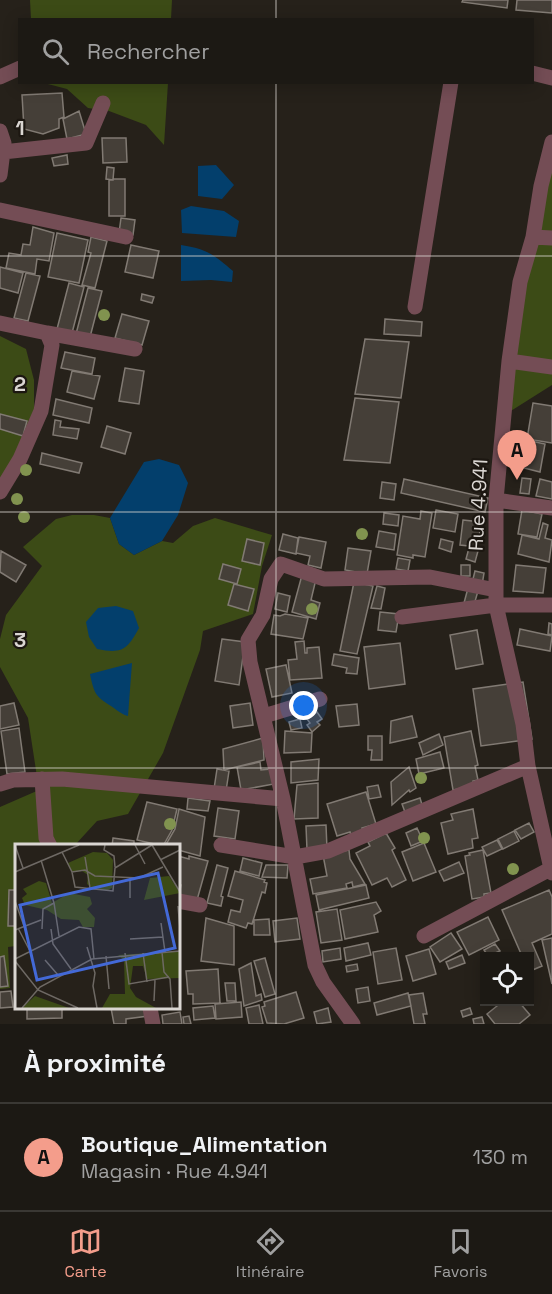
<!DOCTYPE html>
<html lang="fr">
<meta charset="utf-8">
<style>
:root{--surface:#1c1914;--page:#292622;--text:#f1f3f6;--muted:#a0a0a0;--line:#3a3834;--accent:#f49d8b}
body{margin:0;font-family:"Space Grotesk",sans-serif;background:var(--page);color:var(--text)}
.controls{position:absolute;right:18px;bottom:18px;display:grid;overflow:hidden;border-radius:0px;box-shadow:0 3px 15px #0003}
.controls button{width:54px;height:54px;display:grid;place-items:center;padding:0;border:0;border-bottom:2px solid var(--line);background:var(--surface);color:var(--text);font:30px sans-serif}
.you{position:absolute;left:304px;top:706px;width:21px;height:21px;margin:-15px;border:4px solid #fff;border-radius:50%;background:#1a73e8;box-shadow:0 0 0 9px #1a73e833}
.badge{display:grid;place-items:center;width:39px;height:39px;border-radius:50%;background:var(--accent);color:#111;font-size:20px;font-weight:700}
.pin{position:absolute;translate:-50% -50px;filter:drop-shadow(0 2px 3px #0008)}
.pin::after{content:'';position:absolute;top:32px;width:21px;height:18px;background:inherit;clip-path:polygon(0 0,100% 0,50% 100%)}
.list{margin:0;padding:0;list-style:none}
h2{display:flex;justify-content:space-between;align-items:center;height:78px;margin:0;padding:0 24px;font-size:26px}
h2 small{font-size:20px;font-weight:400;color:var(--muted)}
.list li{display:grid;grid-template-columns:39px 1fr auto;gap:18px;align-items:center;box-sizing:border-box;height:108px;padding:0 24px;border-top:2px solid var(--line)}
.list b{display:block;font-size:22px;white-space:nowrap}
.list p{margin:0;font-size:20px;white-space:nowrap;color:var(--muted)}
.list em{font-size:20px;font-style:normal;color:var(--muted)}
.icon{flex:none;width:33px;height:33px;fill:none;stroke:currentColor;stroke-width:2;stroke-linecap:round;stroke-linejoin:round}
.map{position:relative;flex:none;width:552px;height:1024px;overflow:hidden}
.search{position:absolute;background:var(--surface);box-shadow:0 3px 15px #0003;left:18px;right:18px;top:18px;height:66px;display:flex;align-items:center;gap:15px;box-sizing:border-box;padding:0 21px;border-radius:0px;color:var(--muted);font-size:22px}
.sheet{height:186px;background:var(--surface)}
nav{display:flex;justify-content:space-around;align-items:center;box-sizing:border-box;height:84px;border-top:2px solid var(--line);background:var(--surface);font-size:16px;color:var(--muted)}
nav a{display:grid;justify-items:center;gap:3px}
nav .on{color:var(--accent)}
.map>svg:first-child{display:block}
</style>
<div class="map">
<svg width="552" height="1024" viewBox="0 0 552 1024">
<rect width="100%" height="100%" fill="#26211a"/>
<path fill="#3c4b16" d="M30,0h142l-1,19h-140z
M44,83h124l-4,62 -18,-20 -37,-14 -21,-3 -21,-19z
M552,142v243l-46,29 3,-53z
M0,336l26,13 8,31v56l-34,47z
M72,515h22l16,3 9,26 15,11 28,-14 11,2 20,-17 22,-8 57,17 -10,31 -9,48 -50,17 -3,19 -37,103 -35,61 -31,7 -22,24 -59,1v100l-8,1 2,41 -10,1v-182l39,-17 -11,-72 -28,-51v-28l6,-24 36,-49 -19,-19 33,-28z"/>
<path fill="#033f6c" d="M216,165l18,20 -12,14 -24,-3v-30z
M191,206l33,5 15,10 -3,16 -54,-4 -1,-23z
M181,245c26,4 32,9 52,26l-1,11 -21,-2 -30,1z
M159,459l20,6 9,18 -10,32 -16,26 -28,14 -15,-11 -9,-26 34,-56z
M116,606l17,5 6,17c-12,22 -17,26 -42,21l-8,-12 -3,-15 12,-14z
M132,663l-4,53c-7,-2 -11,-6 -17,-10 -16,-10 -17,-13 -21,-32z"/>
<path fill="#453f38" stroke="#817a73" stroke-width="1.5" d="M463,0h45l-1,8 -45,-6z
M517,0h35v13l-36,-3z
M62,93l2,24 -5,2v9l-16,6 -19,-5 -2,-34z
M79,111l7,23 -19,5 -4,-20z
M102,138h24l1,24 -24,1z
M67,155l1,9 -14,2 -2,-8z
M107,167l7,1 -1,12 -7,-1z
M113,179h12v37h-16v-36h4z
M121,218l14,2 -2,15 -14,-2z
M33,227l21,6 -5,28 -12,-2 -2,15 -29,-6 3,-15 12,2 2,-11 7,1z
M57,233l31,7 -9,43 -31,-6z
M91,237l16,4 -12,47 -13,-3 9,-32 -3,-1z
M131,245l28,6 -6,27 -28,-6z
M0,267l23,6 -5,20 -18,-5z
M26,273l14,3 -12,45 -14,-3z
M69,283l15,4 -12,46 -15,-4z
M88,288l14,3 -12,46 -14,-3z
M142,294l12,3 -2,6 -11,-3z
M122,314l27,7 -7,24 -27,-7z
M385,319l37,3 -1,14 -37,-2z
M365,339l44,3 -8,56 -46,-4z
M65,352l30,6 -3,16 -31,-6z
M125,368l19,3 -5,33 -20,-3z
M72,371l28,5 -6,23 -27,-7z
M355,398l44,4 -9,61 -46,-3z
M56,399l36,9 -3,15 -36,-8z
M533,403l19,3v37l-25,-4z
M0,414l27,7 -4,15 -23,-7z
M55,420l6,1 -1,6 19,2 -2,10 -24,-4z
M107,426l24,7 -6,21 -24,-7z
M526,440l19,4 -5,28 -20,-5z
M42,453l40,10 -3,10 -39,-9z
M522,478l9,1 -2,15 -9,-1z
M404,479l84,19 -3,14 -84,-19z
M540,479l12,3v17l-16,-3z
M382,482l14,2 -2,16 -14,-2z
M436,510l22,4 -3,18 -22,-4z
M522,510l20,4 -5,23 -19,-3z
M421,511l11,2 -7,44 -12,-2v3l-16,-3 6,-39 17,3z
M384,513l15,2 -1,11 -15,-2z
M463,520l18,2 -3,25 -18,-2z
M543,523l5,2 -3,13 7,2 -3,22 -31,-8 4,-19 17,4z
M379,531l17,3 -2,16 -18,-3z
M283,534l15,4 -2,16 -17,-4z
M299,537l27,5 -5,26 -13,-3 2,-9 -14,-3z
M247,539l17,4 -4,22 -18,-4z
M441,539l12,3 -2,10 -12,-4z
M348,548l23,3 -4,23 -22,-4z
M469,548l9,3 -3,11 -9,-3z
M1,551l25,14 -10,17 -16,-10z
M398,558l12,2 -2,11 -12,-2z
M223,564l18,5 -4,15 -18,-5z
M461,565h9v11h-9z
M516,565l30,3 -3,25 -30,-2z
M475,571l9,2 -2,12 -10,-2z
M302,575l14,4 -5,21 9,3 -4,16 -24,-7z
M354,582l19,4 -16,68 -17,-3z
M234,584l20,5 -6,22 -20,-6z
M377,586l8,2 -4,21 -10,-1z
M468,588l10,3 -4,14 -10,-2z
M278,593l12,3 -3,16 -12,-3z
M380,612l19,2 -3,18 -18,-2z
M285,614l23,4 -5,21 -32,-5 3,-19 6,1z
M549,623l3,1v11l-4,-1z
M520,629l32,7 -2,15 -33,-6z
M477,630l6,34 -27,5 -6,-34z
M222,639l23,3 -6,43 -24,-4z
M304,641l1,12h2v-5l12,-1 3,31 -32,2 -2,-20 9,-1 -2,-17z
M400,643l5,41 -36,5 -5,-42z
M334,654l25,4 -2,16 -11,-1 1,-5 -15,-3z
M286,665l6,28 -20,4 -6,-28z
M523,682l9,57 -51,7 -8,-57z
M14,703l5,22 -19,4v-23z
M250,703l3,22 -20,3 -3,-22z
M357,704l2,21 -20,2 -3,-21z
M317,712l5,7 -5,3 3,3 -8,7 -5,-7 3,-2 -3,-4z
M412,716l5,21 -27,6 1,-22z
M300,719l2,9 -11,2 -2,-8z
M19,728l6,44 -18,2 -6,-43z
M285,731l27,2 -1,19 -27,1z
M471,731l7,34 -3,1 3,14 -5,1 1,5 -21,4 -9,-53z
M439,734l4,11 -20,10 -4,-12z
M368,736h14v24h-11l1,-10h-4z
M263,738l1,22 -40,10 -1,-21z
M440,752l4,16 -25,6 -3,-15z
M319,759l-1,21 -27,3v-21z
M260,762l1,8 10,-1 3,15 -33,6 -4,-23z
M409,767l7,21 -6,4 -1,-2 -17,15 -1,-23z
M217,769l12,2 -3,20 -12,-2z
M318,783v35l-24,1 3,-34z
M378,785l3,12 -12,2 -2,-12z
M366,792l10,32 -14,4 1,4 -12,4 -1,-4 -13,4 -10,-32z
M188,798l22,3 -2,10 -21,-2z
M420,798l3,10 -17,7 -4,-11z
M147,802l30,7 -5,21 -9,16 -26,-6z
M218,808l21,3 -4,28 -21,-3z
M179,809l26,8 -5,39 -22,-6v-4h-13l10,-17z
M473,809l5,29 -6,1 1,9 -25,6 -7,-31 12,-3 -2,-6z
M529,823l5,9 -13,7 -6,-9z
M326,825l1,24 -20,1 -1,-24z
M417,828l6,13 -12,5 -5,-13z
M514,831l5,10 -16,8 -5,-10z
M386,833l9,15 -3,2 14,30 -14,7 -5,-9 -15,7 -16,-32 14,-7 -2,-4z
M113,838l21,3v5h-22z
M497,840l5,9 -15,7 -5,-9z
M424,843l12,29 -23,9 -11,-29z
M349,850l1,9 15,25 -12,3 -1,-5 -6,2 1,4 -34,6 -3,-15 17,-3 -4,-21z
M483,850l8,43 -7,1v3l-12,2 -7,-43 5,-1 -1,-2z
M178,856l11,3v-3l19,5 -11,39 -18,-5 2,-10 -3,-1z
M243,858l19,5 -3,13 -19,-5z
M459,862l5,11 -20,8 -5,-10z
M217,865l11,3 -7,28 2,1 -2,9 -14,-3z
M266,865h22l-1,13 -25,-1z
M235,871l30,9 -1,2 3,1 -2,10 -3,-1 -10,32 -4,-1 -2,5 -18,-6 3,-12 9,2 3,-12 -15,-4z
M366,885l3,13 -50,12 -3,-15z
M9,890h7v36h-8z
M549,890l3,7v37l-20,9 10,23 -12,5v-15h-8l-20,-46z
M376,902l5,9 -7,4 4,17 -33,7 -5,-29z
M337,909l5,31 -21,3 -5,-31z
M488,917l11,23 -30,15 -12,-23z
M206,918l28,8v39l-33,-4z
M297,918l3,21 -25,3 -2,-21z
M269,919l1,16h-16v-15z
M451,933l11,16 -22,13 -10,-15z
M552,938v46l-10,-44z
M368,943l3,12 -25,6 -2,-13z
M495,944l5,7 -12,5 -4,-6z
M340,948l1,11 -18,3 -1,-11z
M396,948l6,32 -24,4 -5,-32z
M429,949l7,25 -23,7 -7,-25z
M462,955l3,8 -16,6 -3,-7z
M4,956l4,30 -8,1v-30z
M265,958l10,36 -10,3 -11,-36z
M251,963l5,33 5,-2 1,6 -18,6 -5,-37z
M357,964l1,6 -11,2 -1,-6z
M218,969l2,34 -27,1v-10h-5l-2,-23z
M225,983h10l1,18h-9z
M368,987l2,14 -12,2 -2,-14z
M11,991l2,16 -13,1v-16z
M296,992l8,26 -20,6 -17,-1 -5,-16 3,-1 -1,-4z
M408,993l3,13 -34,9 -3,-12z
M423,993l4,21h-4l2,10h-11l-5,-29z
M241,1002l1,15 -26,2 -1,-15z
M502,1002h17l11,13 -11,9h-24l-8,-10z
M259,1005l4,19h-14l-3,-16z
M213,1006l2,12 -21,2 -1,-12z
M27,1008h35v10l-35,1z
M111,1008h36l1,8 -22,3v5h-12z
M328,1008l3,14 -14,2 -3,-12z
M470,1008l2,6 -9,3 -2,-6z
M180,1012l2,12h-19l-1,-9z
M189,1016l2,8h-7l-1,-7z
M482,1017l2,7h-10l-1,-5z"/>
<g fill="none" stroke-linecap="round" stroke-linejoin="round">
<path stroke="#744d55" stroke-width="15" d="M532,73l20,5
M0,77l20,-9
M0,131l4,12 -4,32
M552,142l-11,44 -8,51 -13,45 -11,79 -13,139v105l27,119 5,42 24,107
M3,152l83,-9 17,-40
M0,210l126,27
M533,237l19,1
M415,307l36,-225
M0,323l47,10 5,12 -11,66 -21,48 -20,33
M47,333l88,16
M509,361l43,6
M496,500l56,8
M402,617l94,-12h56
M264,716l56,-17
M42,779l4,59 4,8
M0,784l13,-4 49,-1 221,20
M221,845l74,12 33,-6 200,-85
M178,901l22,4
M424,936l126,-67
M150,1008l3,16
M353,1024l-30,-42 -8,-17 -32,-166 -33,-137 -2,-22 15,-25 8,-36 10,-15 43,15 106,-2 66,13"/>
</g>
<g fill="#81934f">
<circle cx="104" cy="315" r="6"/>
<circle cx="26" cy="470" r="6"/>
<circle cx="17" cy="499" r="6"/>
<circle cx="24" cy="517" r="6"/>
<circle cx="362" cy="534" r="6"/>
<circle cx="312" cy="609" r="6"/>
<circle cx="421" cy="778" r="6"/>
<circle cx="170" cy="824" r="6"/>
<circle cx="424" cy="838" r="6"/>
<circle cx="513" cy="869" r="6"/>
</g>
<path fill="none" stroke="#dad6d2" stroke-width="1.5" stroke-opacity="0.55" d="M276,0v20M276,82v942M0,256h552M0,512h552M0,768h552"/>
<g text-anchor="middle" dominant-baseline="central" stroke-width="4.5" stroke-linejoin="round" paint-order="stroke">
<g font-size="20" fill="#dad6d2" stroke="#1c1711">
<text transform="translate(478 505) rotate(-87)">Rue 4.941</text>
</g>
</g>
<g transform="translate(15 844)">
<rect width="165" height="165" fill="#26211a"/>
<path d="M78,8l14,1 6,7 -1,28 -4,2h-13l-8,-6 1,-9 -6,-4 -10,1 -4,-9zM154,32l11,17 -36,7 6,-22zM24,37l7,2 6,20 17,-10 21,4 2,7 -5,5 8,9 -1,9h-11l-4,-7 -18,-1 -14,-9 -22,-5 -3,-7 5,-4 -4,-5zM165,107v27l-33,1 -4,-13h-10l-3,22 6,9 20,11h-54l8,-14h15l-1,-34 -6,-5zM20,152l34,12h-47z" fill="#3c4b16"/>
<path fill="none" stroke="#6e6964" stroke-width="1.5" d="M0,1l8,23M90,1l-1,5 10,6 1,11M120,1l10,19M137,1l28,47M47,8l10,20 13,-2 10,6 44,2 24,-11M70,13l5,31M26,16l13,43 5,33M145,16l20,-10M0,28l64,-27M57,28l3,15 38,4 2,-23 37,-23M115,34v20M0,57l9,25M163,62l2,23M146,79l4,29M3,84l13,25M27,85l1,-20 11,-6M36,85l2,15 18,25M0,86l26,-10M115,95l33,-2M72,103l8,26 -2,13 4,22M147,108l2,20 6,7 2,29M110,109l4,31 40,-7M128,109l4,29M91,112l3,33M0,115l64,-32 12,2 3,30M30,116l13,15M0,117l23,29 40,18M139,157l1,-21M7,164l18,-21 52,-28 88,-8"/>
<path fill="#4369d7" fill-opacity="0.15" stroke="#4369d7" stroke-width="3" d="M143,29l17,75 -138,32 -17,-75z"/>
<rect width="165" height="165" fill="none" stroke="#dad6d2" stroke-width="3"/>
</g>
<g font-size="20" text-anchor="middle" font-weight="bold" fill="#dad6d2" stroke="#1c1711" stroke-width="4.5" stroke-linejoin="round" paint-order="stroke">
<text x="20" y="135">1</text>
<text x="20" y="391">2</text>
<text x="20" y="647">3</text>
</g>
</svg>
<div class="controls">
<button><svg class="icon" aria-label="locate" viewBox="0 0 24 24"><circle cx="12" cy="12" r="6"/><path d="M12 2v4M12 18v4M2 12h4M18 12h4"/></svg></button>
</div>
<div class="you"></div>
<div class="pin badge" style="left:517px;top:480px">A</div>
<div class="search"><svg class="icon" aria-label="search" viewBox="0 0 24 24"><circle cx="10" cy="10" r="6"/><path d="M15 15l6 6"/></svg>Rechercher</div>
</div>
<section class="sheet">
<h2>À proximité<small></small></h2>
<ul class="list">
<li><span class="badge">A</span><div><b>Boutique_Alimentation</b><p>Magasin · Rue 4.941</p></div><em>130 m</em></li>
</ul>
</section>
<nav>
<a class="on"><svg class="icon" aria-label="map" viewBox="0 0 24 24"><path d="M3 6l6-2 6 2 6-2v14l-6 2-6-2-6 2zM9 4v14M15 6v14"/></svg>Carte</a>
<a><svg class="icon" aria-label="directions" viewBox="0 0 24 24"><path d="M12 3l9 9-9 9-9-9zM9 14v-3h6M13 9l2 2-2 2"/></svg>Itinéraire</a>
<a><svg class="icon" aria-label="saved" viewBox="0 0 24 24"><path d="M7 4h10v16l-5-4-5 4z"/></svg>Favoris</a>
</nav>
